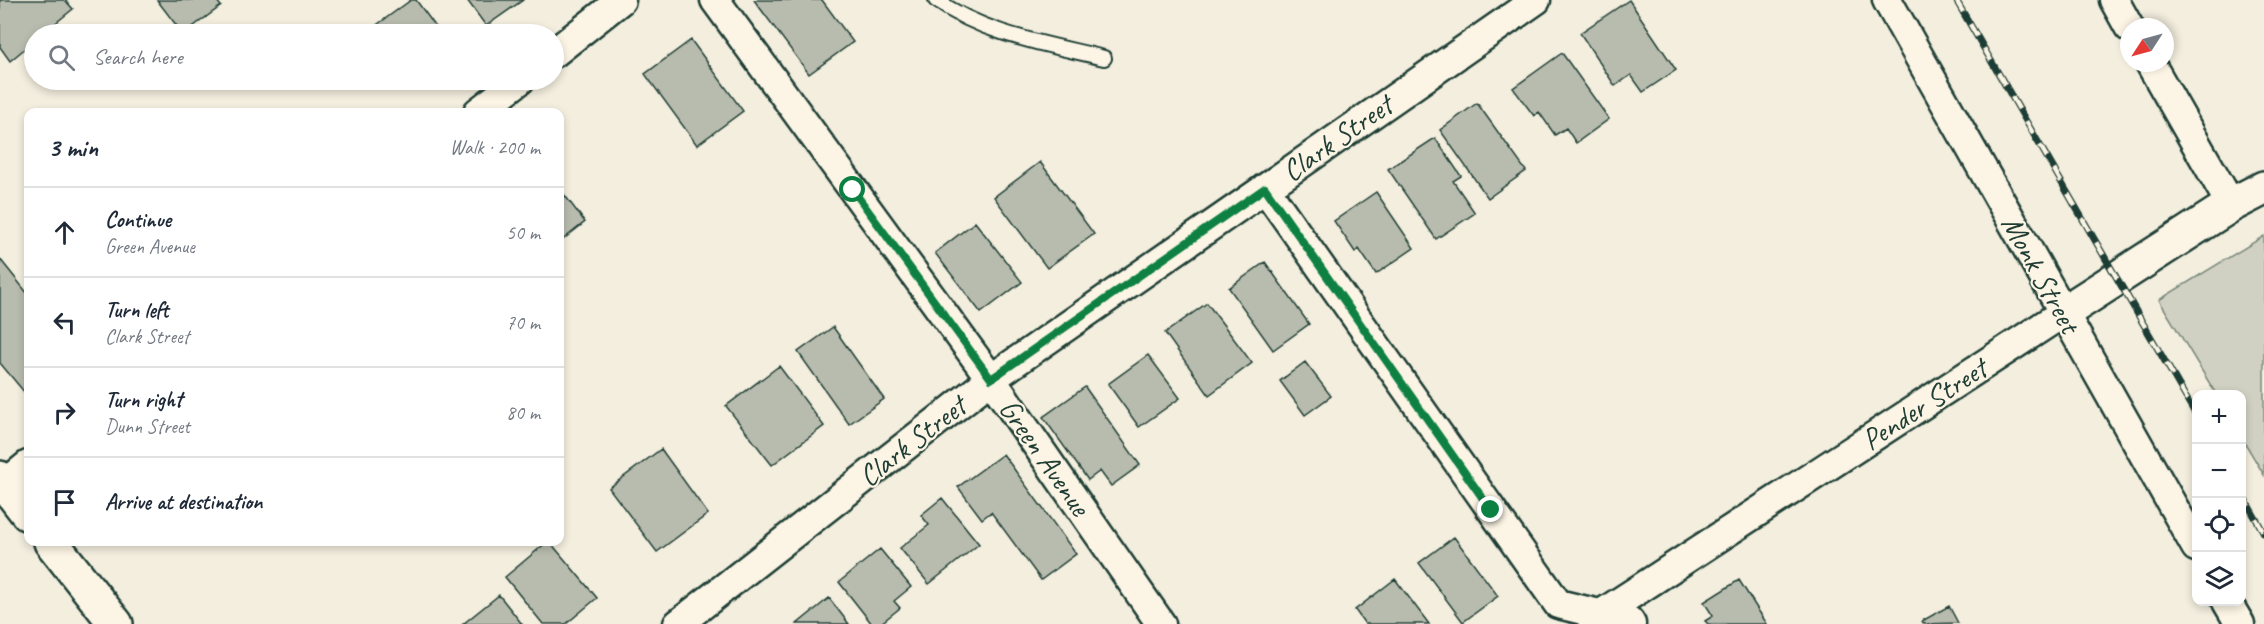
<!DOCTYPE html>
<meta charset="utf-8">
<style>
:root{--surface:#fff;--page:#f2f2f3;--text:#1f2937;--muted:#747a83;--line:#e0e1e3}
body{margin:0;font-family:Caveat,sans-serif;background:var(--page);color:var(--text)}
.controls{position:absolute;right:18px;bottom:18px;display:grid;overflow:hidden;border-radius:12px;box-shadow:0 3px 9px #0003}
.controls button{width:54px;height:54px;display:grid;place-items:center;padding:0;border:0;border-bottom:2px solid var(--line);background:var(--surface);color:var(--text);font:30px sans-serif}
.compass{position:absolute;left:2120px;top:18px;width:54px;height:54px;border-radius:50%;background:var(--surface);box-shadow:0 3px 9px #0003;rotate:234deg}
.stop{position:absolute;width:18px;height:18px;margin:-14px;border:4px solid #0b8043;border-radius:50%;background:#fff}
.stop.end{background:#0b8043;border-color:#fff;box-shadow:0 2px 6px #0008}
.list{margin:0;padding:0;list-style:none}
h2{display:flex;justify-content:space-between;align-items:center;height:78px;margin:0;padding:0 24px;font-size:26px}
h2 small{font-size:20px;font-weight:400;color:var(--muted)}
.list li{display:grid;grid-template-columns:39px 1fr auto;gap:18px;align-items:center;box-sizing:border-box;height:90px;padding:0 24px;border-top:2px solid var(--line)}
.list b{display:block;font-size:22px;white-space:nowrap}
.list p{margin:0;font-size:20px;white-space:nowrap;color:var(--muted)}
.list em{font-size:20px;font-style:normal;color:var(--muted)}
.icon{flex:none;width:33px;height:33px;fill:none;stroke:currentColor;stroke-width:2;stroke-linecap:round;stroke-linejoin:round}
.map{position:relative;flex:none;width:2264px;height:624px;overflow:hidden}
.search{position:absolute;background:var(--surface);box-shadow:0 3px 9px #0003;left:24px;top:24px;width:540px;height:66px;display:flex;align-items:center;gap:15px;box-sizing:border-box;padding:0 21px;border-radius:33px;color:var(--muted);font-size:22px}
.panel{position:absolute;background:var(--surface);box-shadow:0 3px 9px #0003;left:24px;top:108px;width:540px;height:438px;border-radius:12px}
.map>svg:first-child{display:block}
</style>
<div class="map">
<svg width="2264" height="624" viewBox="0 0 2264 624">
<rect width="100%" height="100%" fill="#f3eede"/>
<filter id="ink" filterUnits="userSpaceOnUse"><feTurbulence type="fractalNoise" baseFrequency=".0167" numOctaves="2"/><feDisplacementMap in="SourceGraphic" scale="12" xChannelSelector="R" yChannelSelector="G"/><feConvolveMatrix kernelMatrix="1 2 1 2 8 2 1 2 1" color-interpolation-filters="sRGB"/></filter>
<g filter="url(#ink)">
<path fill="#d0d1c2" stroke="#78877b" stroke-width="1.5" d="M2264,236v239l-22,-37v-44h-26l-57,-94z"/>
<path fill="#b8bcae" stroke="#1f3d34" stroke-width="1.5" d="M0,0h65l8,9 -31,25h-8v7l-24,20 -10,-14z
M157,0h59l5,6 -38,28z
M411,0h5l25,34h-72l-2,-2z
M467,0h56l-37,26z
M754,0h68l31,42 -44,32z
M1629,0l47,70 -33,22 -12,-17 -16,11 -35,-53z
M691,40l52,71 -46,34 -52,-71z
M1562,53l47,66 -33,24 -10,-15 -11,7 -16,-23 -5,4 -21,-28z
M402,80h20l-13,9z
M1477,103l49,68 -38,27 -48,-68z
M1435,138l26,38 -8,5 22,32 -39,26 -48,-70z
M1040,162l54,72 -47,34 -53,-71z
M560,189l25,33 -25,20z
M1376,192l38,56 -38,26 -17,-25 -4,3 -21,-31z
M975,222l47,60 -41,31 -46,-60z
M0,259l28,35v96l-3,3 -25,-30z
M1265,262l44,62 -36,26 -44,-62z
M1207,303l45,60 -43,32 -44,-62z
M833,327l51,72 -35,25 -51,-72z
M1148,355l32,43 -41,29 -31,-43z
M1305,362l26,34 -26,19 -25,-34z
M779,366l45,60 -52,39 -46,-59z
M1085,387l55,78 -29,21 -11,-15 -12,9 -45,-63z
M661,449l47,65 -51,38 -48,-64z
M1003,454l73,100 -35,26 -50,-68 -9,7 -24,-32z
M942,498l37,46 -50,40 -29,-36 29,-23 -8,-10z
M1454,537l44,59 -35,26 -44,-59z
M547,542h3l47,56 -31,26h-23l-38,-47z
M880,549l31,38 -17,14 6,7 -20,16h-8l-33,-42z
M1395,579l34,45h-64l-10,-14z
M1739,580l28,44h-59l-3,-3 8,-5 -9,-14z
M499,595l23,29h-59z
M829,598l20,26h-52z
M1949,606l9,17 -34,1 -2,-3z"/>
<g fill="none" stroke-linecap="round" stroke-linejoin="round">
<g stroke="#1f3d34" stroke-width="18">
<path id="lane" d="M936,0c49,35 111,44 168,58"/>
</g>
<g stroke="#1f3d34" stroke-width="33">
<path id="street" d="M715,0l276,379 170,245
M1887,0l309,547
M2114,0l15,27
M554,53l67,-53
M2150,63l81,142
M478,112l42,-32
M1265,188l293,416 71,17 2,3
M0,488l28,-23
M2227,602l13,22
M1592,620l471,-307
M678,624l313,-245 545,-379"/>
</g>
<g stroke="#1f3d34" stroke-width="38">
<path id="secondary" d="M2063,313l168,-108 33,-17
M0,478l28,36
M51,542l65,82"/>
</g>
<use href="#lane" stroke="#fcf5e5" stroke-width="14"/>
<use href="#street" stroke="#fcf5e5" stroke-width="28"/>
<use href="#secondary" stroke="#fcf5e5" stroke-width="33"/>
<g stroke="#1f3d34" stroke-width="7">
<path id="rail" d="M1956,0l240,415
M2242,494l22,39"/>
</g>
<use href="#rail" stroke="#fcf5e5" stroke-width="4.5" stroke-dasharray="14" stroke-linecap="butt"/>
</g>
</g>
<g fill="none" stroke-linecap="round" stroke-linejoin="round" filter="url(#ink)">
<path stroke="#0b8043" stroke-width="8" d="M853,190l138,189 274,-191 226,322"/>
</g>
<g text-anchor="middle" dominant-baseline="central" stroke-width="4.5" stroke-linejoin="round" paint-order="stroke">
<g font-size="30" fill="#1f3d34" stroke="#fcf5e5">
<text transform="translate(1337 138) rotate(-35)">Clark Street</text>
<text transform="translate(2041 274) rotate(61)">Monk Street</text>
<text transform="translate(1924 404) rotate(-33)">Pender Street</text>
<text transform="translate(912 441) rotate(-38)">Clark Street</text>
<text transform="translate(1045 457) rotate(55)">Green Avenue</text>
</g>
</g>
</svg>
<div class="controls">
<button>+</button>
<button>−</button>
<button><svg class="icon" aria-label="locate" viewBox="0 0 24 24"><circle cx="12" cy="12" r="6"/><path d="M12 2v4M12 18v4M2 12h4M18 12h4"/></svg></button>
<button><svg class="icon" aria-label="layers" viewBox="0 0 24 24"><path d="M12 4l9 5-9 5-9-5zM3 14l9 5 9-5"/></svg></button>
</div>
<svg class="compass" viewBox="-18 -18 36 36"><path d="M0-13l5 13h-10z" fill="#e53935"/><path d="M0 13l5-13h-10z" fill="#747a83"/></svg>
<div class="stop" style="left:853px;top:190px"></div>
<div class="stop end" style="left:1491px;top:510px"></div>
<div class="search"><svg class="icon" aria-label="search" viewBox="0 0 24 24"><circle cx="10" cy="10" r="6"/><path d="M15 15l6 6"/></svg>Search here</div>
<section class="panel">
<h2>3 min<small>Walk · 200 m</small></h2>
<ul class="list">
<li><svg class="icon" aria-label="ahead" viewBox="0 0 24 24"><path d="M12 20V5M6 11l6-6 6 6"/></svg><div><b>Continue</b><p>Green Avenue</p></div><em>50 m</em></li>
<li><svg class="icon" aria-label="left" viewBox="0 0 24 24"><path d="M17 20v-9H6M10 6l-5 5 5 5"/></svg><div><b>Turn left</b><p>Clark Street</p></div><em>70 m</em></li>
<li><svg class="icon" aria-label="right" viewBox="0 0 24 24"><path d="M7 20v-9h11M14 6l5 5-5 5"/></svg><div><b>Turn right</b><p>Dunn Street</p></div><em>80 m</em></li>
<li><svg class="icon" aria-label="arrive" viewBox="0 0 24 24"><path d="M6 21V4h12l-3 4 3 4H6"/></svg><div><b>Arrive at destination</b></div></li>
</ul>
</section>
</div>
